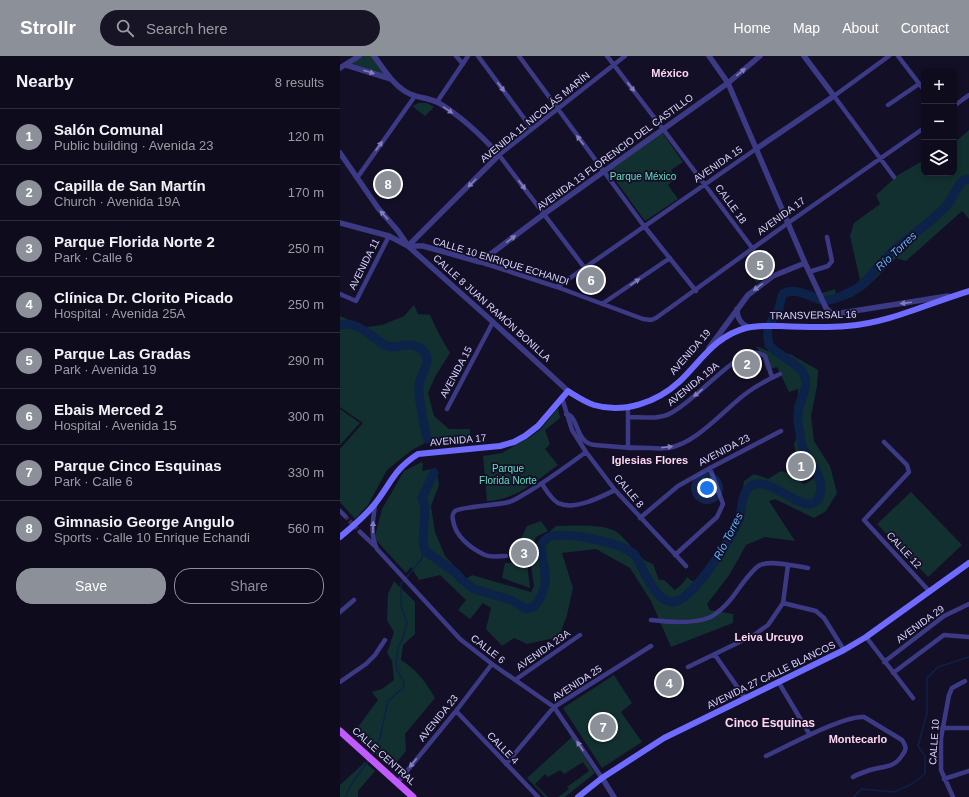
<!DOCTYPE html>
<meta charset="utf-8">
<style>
:root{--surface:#0e0b1c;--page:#171425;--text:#f1f3f6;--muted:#9b9ba3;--line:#2e2b3b;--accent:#8c9099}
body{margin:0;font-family:Arial,sans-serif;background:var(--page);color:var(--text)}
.controls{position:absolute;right:12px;top:12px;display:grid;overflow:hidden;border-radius:8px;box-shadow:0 2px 6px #0003}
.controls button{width:36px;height:36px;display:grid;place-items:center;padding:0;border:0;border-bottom:1px solid var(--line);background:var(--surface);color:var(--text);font:20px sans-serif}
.you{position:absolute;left:367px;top:432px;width:14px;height:14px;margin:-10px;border:3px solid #fff;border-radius:50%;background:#1a73e8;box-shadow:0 0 0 6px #1a73e833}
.badge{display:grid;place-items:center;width:26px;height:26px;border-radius:50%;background:var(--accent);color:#fff;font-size:13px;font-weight:700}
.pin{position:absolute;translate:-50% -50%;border:2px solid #fff;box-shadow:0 1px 4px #0006}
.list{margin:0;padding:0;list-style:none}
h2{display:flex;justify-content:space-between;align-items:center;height:52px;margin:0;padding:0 16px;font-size:17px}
h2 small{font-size:13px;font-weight:400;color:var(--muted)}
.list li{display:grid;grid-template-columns:26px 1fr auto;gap:12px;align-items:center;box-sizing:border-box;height:56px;padding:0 16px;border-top:1px solid var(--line)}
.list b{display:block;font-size:15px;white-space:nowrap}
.list p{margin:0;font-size:13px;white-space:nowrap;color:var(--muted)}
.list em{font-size:13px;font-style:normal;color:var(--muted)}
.actions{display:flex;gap:8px;padding:12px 16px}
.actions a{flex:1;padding:9px 0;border:1px solid var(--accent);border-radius:16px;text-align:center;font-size:14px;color:var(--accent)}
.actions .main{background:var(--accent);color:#fff}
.icon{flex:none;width:22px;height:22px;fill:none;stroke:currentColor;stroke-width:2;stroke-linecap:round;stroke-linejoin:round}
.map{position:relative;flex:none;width:629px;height:741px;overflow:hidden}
header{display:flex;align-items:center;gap:24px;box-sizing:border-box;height:56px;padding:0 20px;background:var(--accent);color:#fff}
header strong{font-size:19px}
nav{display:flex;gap:22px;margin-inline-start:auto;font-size:14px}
.search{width:280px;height:36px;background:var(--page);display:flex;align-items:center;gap:10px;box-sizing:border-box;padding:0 14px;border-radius:22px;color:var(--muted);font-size:15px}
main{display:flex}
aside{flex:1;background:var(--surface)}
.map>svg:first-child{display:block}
</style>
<header>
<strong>Strollr</strong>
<div class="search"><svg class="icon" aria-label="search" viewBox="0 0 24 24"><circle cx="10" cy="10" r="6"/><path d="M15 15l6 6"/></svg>Search here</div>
<nav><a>Home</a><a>Map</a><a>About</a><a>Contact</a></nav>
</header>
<main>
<aside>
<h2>Nearby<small>8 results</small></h2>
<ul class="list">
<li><span class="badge">1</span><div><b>Salón Comunal</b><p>Public building · Avenida 23</p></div><em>120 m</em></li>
<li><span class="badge">2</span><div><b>Capilla de San Martín</b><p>Church · Avenida 19A</p></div><em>170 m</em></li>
<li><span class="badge">3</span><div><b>Parque Florida Norte 2</b><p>Park · Calle 6</p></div><em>250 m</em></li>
<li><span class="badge">4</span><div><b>Clínica Dr. Clorito Picado</b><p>Hospital · Avenida 25A</p></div><em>250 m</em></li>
<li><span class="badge">5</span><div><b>Parque Las Gradas</b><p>Park · Avenida 19</p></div><em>290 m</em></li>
<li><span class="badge">6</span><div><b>Ebais Merced 2</b><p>Hospital · Avenida 15</p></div><em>300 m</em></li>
<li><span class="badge">7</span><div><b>Parque Cinco Esquinas</b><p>Park · Calle 6</p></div><em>330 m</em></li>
<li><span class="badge">8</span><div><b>Gimnasio George Angulo</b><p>Sports · Calle 10 Enrique Echandi</p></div><em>560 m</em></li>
</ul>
<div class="actions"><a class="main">Save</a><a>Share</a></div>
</aside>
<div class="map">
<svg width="629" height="741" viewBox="0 0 629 741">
<rect width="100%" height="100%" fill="#130f26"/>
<path fill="#12302f" d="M19,0h15l18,23 -46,-14z
M79,47h8l7,4 -9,9 -13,-10z
M629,74v89l-7,-8 -56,50 -10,-3 -29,29 -15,10 -28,8 -2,-12 13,-4 1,5 15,-5 9,-9 -10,-44 4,-13 26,-19 -4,-9 22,-20 26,-15v13h30v-30z
M322,76l21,30 -12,8 5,8 -8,7 10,14 -33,22 -37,-51z
M416,195l16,23 -15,9 -4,-5 7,-5 -11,-17z
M74,249l4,9 12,1 9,19 11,19 -14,22 -8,18 6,23 15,13h21v11l-45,3 -13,7 -25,20 -19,35 -13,14 -15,-17v-53l23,-26 -23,-16v-91l26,11 16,-2 22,-9z
M416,290l12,5 22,3 28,16 -1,16 -6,30 3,25 16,25 7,27 -11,18 -12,7 -39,-19 -6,2 26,40 -30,-4 -19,8 -16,29 -23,30 3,6 23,4v9l-62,24 -20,-46 -21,-33 -34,-19 -34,4 11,35 -6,27 -8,22 -32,7 -13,-6 -12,8 -16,-17 5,-21 -8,-5 -13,16 -12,-9 8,-10 -26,-25 -21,5 -8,-13 -5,6 -30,-33 -1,-4 7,-27 22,-38 18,-9 1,2 -1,7 14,-3 3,17 -8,21 4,26 10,24 10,11 1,4 10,8 6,-4 59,17 3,-6 -3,-20 6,-23 19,-17c16,0 49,-3 62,7 9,7 15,17 24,25 3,3 7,4 11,6l6,16h5l11,10 7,-6 5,-7 5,4 9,2 7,-8 3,-12 10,-6 -5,-7 22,-26 6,-43 10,-7 14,5 13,-8 7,2 16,11 11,-6 -6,-11 -13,-14 -2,-8 4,-14 -4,-24 4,-12v-6l-9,3 -12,-25 -11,3 -4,-15z
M218,352l2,10 -15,12 5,14 -5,5 13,16c-24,17 -40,34 -71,36l-4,-45 19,-3 30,-17 9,-7z
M0,353l20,14 -20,22z
M571,436l51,53 -34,32 -51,-53z
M201,465l7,10 -12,6 -9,27 3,24 -28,-10 3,-15h5l4,-3 2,-5v-6l11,-23z
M54,525l21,21v32l-12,11 -2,15c17,11 24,21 34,38l-30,36 1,17 -14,17 -33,-28 -1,-13 20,-27 -6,-8 10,-3 12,-9 -2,-19 -5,-8 7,-21 -7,-12 1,-26z
M274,619l18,28 -11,9 21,30 -40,26 -39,-60z
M232,681l23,36 -30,24h-7l11,-8 -2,-2 22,-16 -6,-9 -19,12 -4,-4 -12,7 -3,-3 -10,10 13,13h-3l-18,-19z
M25,706l10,9 -17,20v6h-18v-12z"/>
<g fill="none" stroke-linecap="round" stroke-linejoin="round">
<path stroke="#0c2248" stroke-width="1.5" d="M66,522l15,-18 4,-9
M32,700l8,-18 8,-37 15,-13 1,-6 -7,-11 -1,-8 2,-16 5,-9 4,-15 -6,-17v-22l3,-3
M5,741l9,-17 15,-20
M514,741l7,-8 33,3 16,-7 15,-11v-18l-7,-10 9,-33v-35l11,-11 31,-10"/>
<path stroke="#0c2248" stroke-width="9" d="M0,269c18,-4 29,10 43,19 12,8 23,-4 35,3 5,3 9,6 9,12 1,9 -7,17 -8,26 -1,18 5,37 8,54
M94,417l-12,25 3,9 -2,35 2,9 31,22 6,7 12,9 37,11 15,9 8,-2c19,-25 9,-35 7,-62 2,-3 4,-6 8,-8 17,-6 70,5 85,17 2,2 4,7 6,10 7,13 16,36 32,38 19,2 59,-64 66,-80 4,-9 3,-20 7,-29 16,-32 62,31 74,4 9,-22 -16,-37 -18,-56 -1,-9 -4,-18 -3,-27 1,-14 14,-29 4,-43 -7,-9 -24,-16 -33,-26 -1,-5 -2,-11 -1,-16 1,-6 7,-13 10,-18 2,-4 3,-15 5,-17 10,-8 28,3 38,6 12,2 33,-9 42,-16 11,-11 19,-24 31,-34 17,-15 38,-28 53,-45 8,-9 11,-26 22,-26"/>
<path stroke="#312d47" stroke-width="4.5" stroke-dasharray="4.5 2" stroke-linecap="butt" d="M5,460l15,16"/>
<path stroke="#3d3a85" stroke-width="4.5" d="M116,0l7,8
M138,0l54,73
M179,0l125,170 52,65
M267,0l56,73 90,120
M549,0l-55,40 60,81
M558,0l26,34
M97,46l31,-46
M548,49l31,-21
M614,50l15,-11
M17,122l58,-82
M140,206l77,25 86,32 8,1 5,-2 132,-95 136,-95
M244,211l-85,-112 126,-99
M469,216l19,-6 4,-5 -5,-24
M217,231l199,-138
M0,238l16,7 33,-65
M262,248l68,-46
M222,342l10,32 14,22 29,38 71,76
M107,353l46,-87
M226,358c13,1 9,30 29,31 18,2 36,3 55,3 6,0 12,1 18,0 30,-5 56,-39 80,-56 10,-7 21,-13 32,-18
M288,361c14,0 31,3 43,-4 24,-12 59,-56 82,-60 5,-1 8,1 12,3l7,21
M544,386l23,23 2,7 -45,48 66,72
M288,392v-41
M202,428c4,6 9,15 16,19 16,8 43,-6 57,-13
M35,449c-2,15 -5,30 2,44l83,90 32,25 62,43 48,71
M0,455l5,5
M300,462l38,-32 32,-18 71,-37
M20,476l15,14
M335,499l42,-38 6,-13 -13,-36
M166,500c-8,0 -14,2 -21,-1 -15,-7 -30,-19 -32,-35 -1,-3 0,-7 2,-9 4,-4 44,-6 54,-9 7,-2 13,-7 19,-10 20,-12 39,-26 58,-40
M443,547l33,8 8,7 20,32
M0,556l14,-12
M311,564c17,2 48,5 63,-5 10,-7 17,-15 23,-24 5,-7 16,-22 23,-26 11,-5 36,1 48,3
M526,581l47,61
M375,599l30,43
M544,606l60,-46 25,-12
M348,611l66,-32 14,-10 15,-22 5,-38
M553,617l51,-38 25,2
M175,624l65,-45
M0,626l26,-18 9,-9 10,-15
M439,627l31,52
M116,655l82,86
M602,672h27
M426,700c20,-9 78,-41 98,-39l38,23c4,6 5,9 1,14 -8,14 -19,12 -33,16 -6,2 -12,4 -17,7
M166,708l48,-57 97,-61
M604,723l25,-8
M58,726l58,-71 36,-47
M613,741l-12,-27v-32l8,-43 3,-7 13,-7"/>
<path stroke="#3d3a85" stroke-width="5.5" d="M34,0c10,13 20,31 36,38 9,4 20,4 29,9 23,14 43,33 60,52l-91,91
M369,0l19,27 77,180 21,45 5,5h10l107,-17
M6,9l45,14
M0,12l19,-12
M416,93l78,-53 -30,-40
M0,97l38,55 20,23 9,13
M0,167l49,13 19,10 85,76 75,69
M68,190h15l57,16 64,-48 184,-131 32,-27
M397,253c0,9 3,14 11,18
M369,292l39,-53 25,-19 32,-13
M262,722l12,19"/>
<path stroke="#6f6bff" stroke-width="6" d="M0,481c12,-10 24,-20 34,-32 17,-21 19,-35 44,-51l82,-8 14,-4 11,-6 13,-10 30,-35c8,5 17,11 26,14 30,9 63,-3 85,-23 22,-21 36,-46 67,-54 11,-3 23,-2 34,-2 22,1 44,2 67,0 42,-3 82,-23 122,-35
M238,741l24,-19 62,-40 180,-88 22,-13 103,-74"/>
<path stroke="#c25bff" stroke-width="7" d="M0,675l73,66"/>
</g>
<defs><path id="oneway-solid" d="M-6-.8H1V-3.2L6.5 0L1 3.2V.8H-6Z"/></defs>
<g fill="#837fbc">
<use href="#oneway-solid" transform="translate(29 16) rotate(17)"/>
<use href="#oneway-solid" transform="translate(401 16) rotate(-40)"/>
<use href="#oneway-solid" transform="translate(161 31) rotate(53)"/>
<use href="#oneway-solid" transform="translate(291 31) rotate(52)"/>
<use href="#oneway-solid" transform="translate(108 54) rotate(35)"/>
<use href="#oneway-solid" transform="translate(240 84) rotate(-127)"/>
<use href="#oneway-solid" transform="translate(39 90) rotate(-55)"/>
<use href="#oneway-solid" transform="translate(132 127) rotate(135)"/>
<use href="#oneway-solid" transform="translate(182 129) rotate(53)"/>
<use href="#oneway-solid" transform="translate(44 159) rotate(-133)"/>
<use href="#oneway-solid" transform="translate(171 183) rotate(-37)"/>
<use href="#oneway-solid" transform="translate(295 226) rotate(-34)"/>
<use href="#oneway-solid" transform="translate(418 231) rotate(142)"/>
<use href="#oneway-solid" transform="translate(566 247) rotate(173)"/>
<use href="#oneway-solid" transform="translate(358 337) rotate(141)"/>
<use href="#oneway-solid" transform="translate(327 391) rotate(-7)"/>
<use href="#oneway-solid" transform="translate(33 471) rotate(-89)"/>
<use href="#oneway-solid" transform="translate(240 690) rotate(-124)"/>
<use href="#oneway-solid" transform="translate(73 707) rotate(129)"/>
</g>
<g text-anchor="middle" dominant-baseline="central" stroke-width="3.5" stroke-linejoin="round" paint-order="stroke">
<g font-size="10" fill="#d9d4ff" stroke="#130f26">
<text transform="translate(195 61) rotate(-39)">AVENIDA 11 NICOLÁS MARÍN</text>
<text transform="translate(275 96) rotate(-36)">AVENIDA 13 FLORENCIO DEL CASTILLO</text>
<text transform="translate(378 108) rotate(-34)">AVENIDA 15</text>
<text transform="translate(391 148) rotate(54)">CALLE 18</text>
<text transform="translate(441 160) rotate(-36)">AVENIDA 17</text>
<text transform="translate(161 205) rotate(17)">CALLE 10 ENRIQUE ECHANDI</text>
<text transform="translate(24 208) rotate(-63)">AVENIDA 11</text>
<text transform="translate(152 252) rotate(42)">CALLE 8 JUAN RAMÓN BONILLA</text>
<text transform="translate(473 259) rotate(-1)">TRANSVERSAL 16</text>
<text transform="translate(350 296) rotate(-49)">AVENIDA 19</text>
<text transform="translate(116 316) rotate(-62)">AVENIDA 15</text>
<text transform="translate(353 328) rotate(-39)">AVENIDA 19A</text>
<text transform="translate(118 384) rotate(-5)">AVENIDA 17</text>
<text transform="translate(384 394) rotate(-28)">AVENIDA 23</text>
<text transform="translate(289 435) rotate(50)">CALLE 8</text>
<text transform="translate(564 494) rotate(47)">CALLE 12</text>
<text transform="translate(580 568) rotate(-36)">AVENIDA 29</text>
<text transform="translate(148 593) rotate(38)">CALLE 6</text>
<text transform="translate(203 594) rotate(-35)">AVENIDA 23A</text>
<text transform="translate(431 619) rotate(-26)">AVENIDA 27 CALLE BLANCOS</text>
<text transform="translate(237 627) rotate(-33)">AVENIDA 25</text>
<text transform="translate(98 662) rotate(-51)">AVENIDA 23</text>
<text transform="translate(594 686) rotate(-86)">CALLE 10</text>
<text transform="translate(163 692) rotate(46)">CALLE 4</text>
<text transform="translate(44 700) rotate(42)">CALLE CENTRAL</text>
</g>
<g font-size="10" fill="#5fe0c0" stroke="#130f26">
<text x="303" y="120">Parque México</text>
<text x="168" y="412">Parque<tspan x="168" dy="12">Florida Norte</tspan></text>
</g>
<g font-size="11" font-weight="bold" fill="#ffd6f0" stroke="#130f26">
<text x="330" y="17">México</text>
<text x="310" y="404">Iglesias Flores</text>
<text x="429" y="581">Leiva Urcuyo</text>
<text x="518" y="683">Montecarlo</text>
</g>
<g font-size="11" font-style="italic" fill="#62b6ff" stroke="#130f26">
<text transform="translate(556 195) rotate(-43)">Río Torres</text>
<text transform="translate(388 480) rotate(-63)">Río Torres</text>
</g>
<g font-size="12" font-weight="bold" fill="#ffd6f0" stroke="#130f26">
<text x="430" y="667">Cinco Esquinas</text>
</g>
</g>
</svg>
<div class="controls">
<button>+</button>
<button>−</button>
<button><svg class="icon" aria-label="layers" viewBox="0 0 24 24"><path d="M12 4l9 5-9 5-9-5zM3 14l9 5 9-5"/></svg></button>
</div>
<div class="you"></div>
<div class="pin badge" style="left:461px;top:410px">1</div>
<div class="pin badge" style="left:407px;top:308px">2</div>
<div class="pin badge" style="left:184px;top:497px">3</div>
<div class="pin badge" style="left:329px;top:627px">4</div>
<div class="pin badge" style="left:420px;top:209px">5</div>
<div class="pin badge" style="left:251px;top:224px">6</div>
<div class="pin badge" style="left:263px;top:671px">7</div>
<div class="pin badge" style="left:48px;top:128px">8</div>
</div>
</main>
